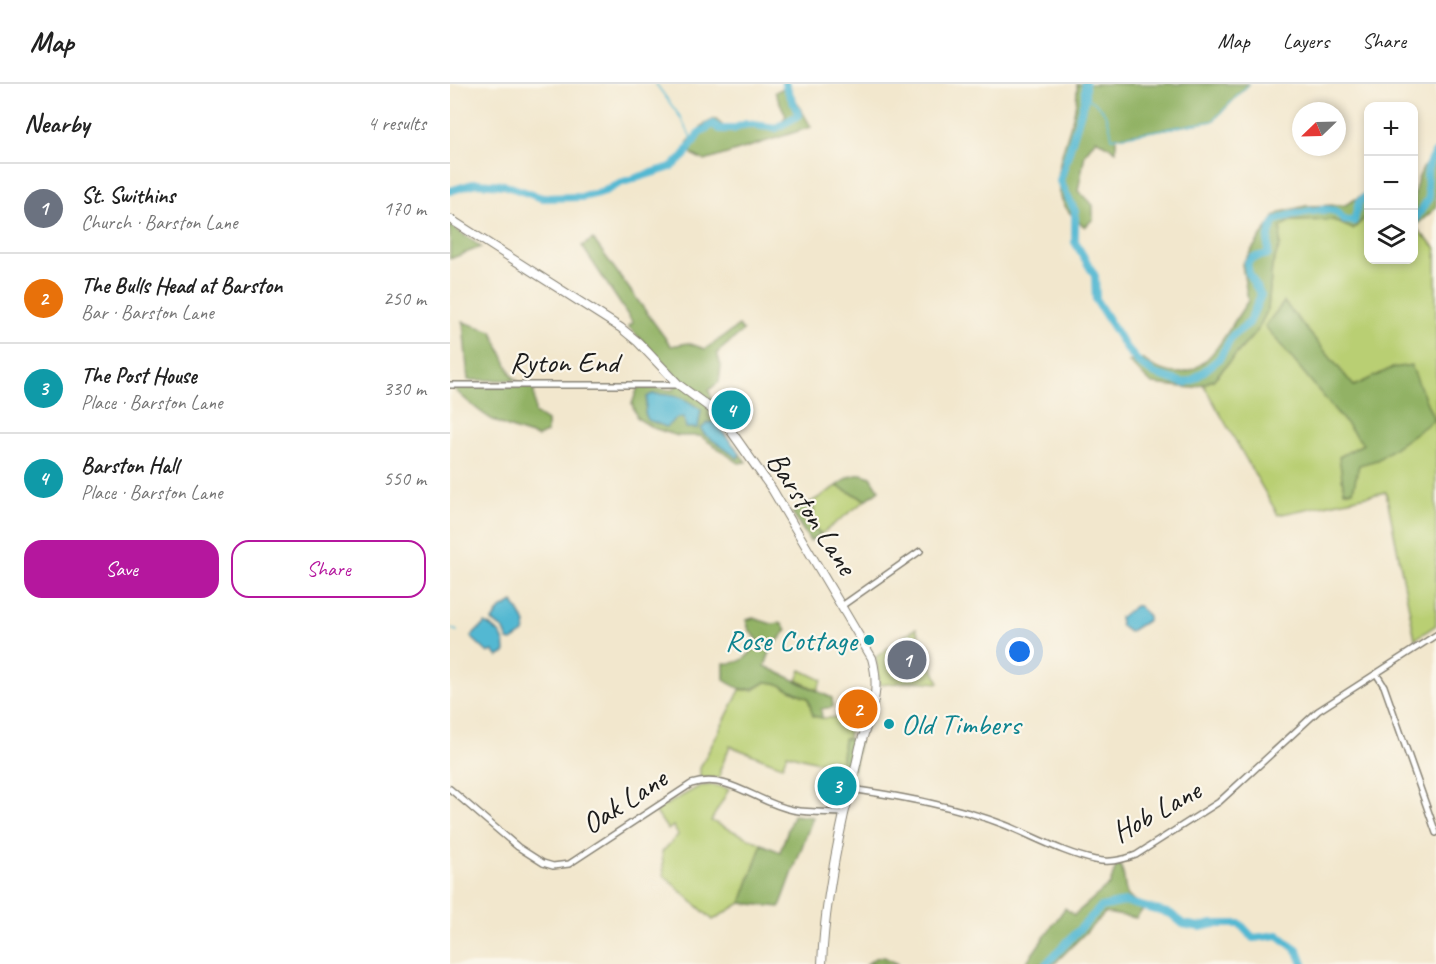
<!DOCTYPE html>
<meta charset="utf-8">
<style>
:root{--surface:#fff;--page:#f2f2f2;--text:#222;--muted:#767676;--line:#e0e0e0;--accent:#b5179e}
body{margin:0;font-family:Caveat,sans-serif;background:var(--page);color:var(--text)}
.controls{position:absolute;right:18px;top:18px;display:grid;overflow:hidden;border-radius:12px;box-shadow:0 3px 9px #0003}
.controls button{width:54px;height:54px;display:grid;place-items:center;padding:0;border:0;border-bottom:2px solid var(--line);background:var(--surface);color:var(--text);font:30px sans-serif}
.compass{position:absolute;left:842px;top:18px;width:54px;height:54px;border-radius:50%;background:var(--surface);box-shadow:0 3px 9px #0003;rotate:247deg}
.you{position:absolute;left:570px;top:568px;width:21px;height:21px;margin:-15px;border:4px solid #fff;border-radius:50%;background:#1a73e8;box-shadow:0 0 0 9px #1a73e833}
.badge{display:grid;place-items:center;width:39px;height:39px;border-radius:50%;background:var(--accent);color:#fff;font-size:20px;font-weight:700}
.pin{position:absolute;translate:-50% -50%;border:3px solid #fff;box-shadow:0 2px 6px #0006}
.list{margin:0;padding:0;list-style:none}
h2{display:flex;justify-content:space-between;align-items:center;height:78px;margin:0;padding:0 24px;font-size:26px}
h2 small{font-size:20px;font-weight:400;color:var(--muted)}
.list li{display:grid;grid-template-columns:39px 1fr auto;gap:18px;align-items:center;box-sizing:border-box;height:90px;padding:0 24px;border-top:2px solid var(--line)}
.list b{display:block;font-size:22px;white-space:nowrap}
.list p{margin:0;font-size:20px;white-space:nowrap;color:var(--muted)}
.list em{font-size:20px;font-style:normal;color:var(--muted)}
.actions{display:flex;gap:12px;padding:18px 24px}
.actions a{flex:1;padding:14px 0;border:2px solid var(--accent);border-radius:18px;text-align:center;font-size:21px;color:var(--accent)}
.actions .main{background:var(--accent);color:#fff}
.icon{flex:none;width:33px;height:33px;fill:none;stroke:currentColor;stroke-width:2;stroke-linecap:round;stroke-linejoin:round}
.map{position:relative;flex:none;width:986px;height:880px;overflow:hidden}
header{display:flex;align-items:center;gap:36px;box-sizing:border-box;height:84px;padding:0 30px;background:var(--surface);border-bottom:2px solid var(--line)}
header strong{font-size:28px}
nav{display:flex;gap:33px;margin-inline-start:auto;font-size:21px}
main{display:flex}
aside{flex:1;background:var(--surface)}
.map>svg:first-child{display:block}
</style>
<header>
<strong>Map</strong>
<nav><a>Map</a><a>Layers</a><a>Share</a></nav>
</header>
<main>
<aside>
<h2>Nearby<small>4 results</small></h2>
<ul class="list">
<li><span class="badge" style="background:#6b7280">1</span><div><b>St. Swithins</b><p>Church · Barston Lane</p></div><em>170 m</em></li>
<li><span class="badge" style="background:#e8710a">2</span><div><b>The Bulls Head at Barston</b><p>Bar · Barston Lane</p></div><em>250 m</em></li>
<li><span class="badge" style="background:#0f9aa8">3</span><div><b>The Post House</b><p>Place · Barston Lane</p></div><em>330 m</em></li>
<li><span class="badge" style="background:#0f9aa8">4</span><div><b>Barston Hall</b><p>Place · Barston Lane</p></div><em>550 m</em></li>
</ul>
<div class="actions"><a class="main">Save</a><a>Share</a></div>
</aside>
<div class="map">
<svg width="986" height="880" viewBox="0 0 986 880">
<rect width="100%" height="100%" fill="#fbf7ec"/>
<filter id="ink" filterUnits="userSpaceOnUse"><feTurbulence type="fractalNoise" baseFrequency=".0167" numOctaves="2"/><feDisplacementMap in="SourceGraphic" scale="12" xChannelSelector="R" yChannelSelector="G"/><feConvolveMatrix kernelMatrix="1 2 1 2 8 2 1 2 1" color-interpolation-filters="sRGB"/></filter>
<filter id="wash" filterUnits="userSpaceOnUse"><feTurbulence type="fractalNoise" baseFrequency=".008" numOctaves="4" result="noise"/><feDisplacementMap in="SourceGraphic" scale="24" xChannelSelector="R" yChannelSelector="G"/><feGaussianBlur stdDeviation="1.35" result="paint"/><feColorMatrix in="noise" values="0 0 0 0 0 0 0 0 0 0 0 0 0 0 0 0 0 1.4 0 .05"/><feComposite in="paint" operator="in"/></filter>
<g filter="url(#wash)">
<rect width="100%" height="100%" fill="#f2e7cd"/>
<path fill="#b9cf73" stroke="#6a7648" stroke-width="1.5" d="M918,131v45h46l1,-33 21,21v377l-21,14 -29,-147 -108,23 -75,-131 10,-4 44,-49 11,-22 4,-43 8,-21v-18l10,-6 43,-1 20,9z
M387,402l29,14 -45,34 -13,-13 6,-8 -1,-12z
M466,544l23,55 -24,-2 -35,4 -4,-28z
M351,586l21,10 -5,10 -20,-10z
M316,598l10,1 32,15 6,18 8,2 28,-1 -2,22h-4l-3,29 -54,-14 -5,12 -52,-20 -10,24v8h-20v-10l40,-78h14z
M264,701l15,4 -18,32 51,23 -21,59 -28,17 -49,-44 -2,-24 16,-17 -5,-9 -5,4 -13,-19 45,-25z"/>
<path fill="#92b265" stroke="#576740" stroke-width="1.5" d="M627,0h172l-36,37 -97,16v14l-20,-12 -11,15 -7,37 15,14v14l-8,8c-57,-41 -5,-91 -8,-143z
M338,2l23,41 -106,34 -12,-6 -6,-12 16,-18 12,-6 14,12 10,-1 7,-6 30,4 10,-12 -11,-24z
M986,65v59l-22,19c-1,-35 -1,-49 22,-78z
M918,108v23l-15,14 -20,-9 -43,1 -9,6 -1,18 -8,21 -4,43 -11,22 -44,49 -20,8 -41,-4 -23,-22 13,-3c56,42 78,-19 106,-58l-6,-37 33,-48 6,-4 25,-6 39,-1z
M0,141l31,22 -31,12z
M143,155l78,107 17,-3 17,6 34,-23 4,5 -26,22 4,13 -2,16 -10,8 4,14 -4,11 37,47 -7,1 -39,-27h-22l-25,-8 -16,-10 -5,-14 6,-17 36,3 4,-12 -50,-52 5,-3 -51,-77z
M834,218l70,84 38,-18 19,-3 23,55 -57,40 -18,5 -6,26h-9l-5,-34 24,-13 -98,-118z
M13,238l29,9 20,45 5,4h-49z
M84,302l1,27 12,8v12l-9,4c-42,-12 -53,-19 -85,-49z
M411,390l10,3 8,13 -13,10 -29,-14 12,-9z
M363,417l1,12 -6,8 13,13 -11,7 -18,-28z
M303,534l19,6 9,-1 6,7 -16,19 -6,17 67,32 1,9 -12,2 1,9 -9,-2 -5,-18 -32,-15 -10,-1c-17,11 -26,9 -42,-2v-17c18,2 26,-8 35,-22l-10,-11 -3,-10z
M394,654l15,3 -6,30 -12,-3z
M343,731l20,2 -33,90 -39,-4 21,-59 18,8z
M670,781c6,10 3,27 9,32 5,4 11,5 16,10l-9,11 -31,-5 -51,51h-29l40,-56 9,7 36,-31 6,-18z
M434,873l14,7h-31l8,-6z"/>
<path fill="#53b8d2" stroke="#386a77" stroke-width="1.5" d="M202,310c21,0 32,3 49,16l-3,18h-12l-2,-11 -7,1 -11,9 -18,-7 -3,-7 2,-16z
M264,338l26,31 -2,5 -34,-24 -3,-5 6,-6z
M63,518l13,22 -2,9 -12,8 -4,-1 -4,-10 -12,-9 7,-11z
M685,522h4l9,10v4l-19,12 -8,-6 -2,-8z
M35,539c14,8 20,13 20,30l-7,4 -5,-6 -5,2 -17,-16z"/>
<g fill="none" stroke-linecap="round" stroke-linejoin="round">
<path stroke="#53b8d2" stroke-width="1.5" d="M206,0l25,34 12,23
M635,14c18,5 25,22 27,40l101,-17 36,-37
M0,544l7,3"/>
<path stroke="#53b8d2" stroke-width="8" d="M635,0v14l-25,83 15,30v31l20,34 1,24 30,48 14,16 15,10 29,9 9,-3 26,-21 14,-24 16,-12 12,-28 -12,-21 -2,-11 5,-5 16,-4c0,-11 0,-23 7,-32 6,-7 51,-15 59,-11 4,1 7,6 10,9l10,1 5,-19 9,-7
M0,107l26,-8 28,2 38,13 40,-1 21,-5 17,-9 51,-16 13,-11 15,-23 14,-9 7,5h13l13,-5 30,4 23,-13 -14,-31
M964,137l15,-23c-2,-17 -5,-32 7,-46
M596,880l55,-57 18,-4 7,-1 45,12 12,10 17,3 13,-3h27l13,14 25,-3 20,16 5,13"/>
</g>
</g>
<g filter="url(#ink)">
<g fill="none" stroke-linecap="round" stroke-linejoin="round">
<g stroke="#878274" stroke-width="8">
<path id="street" d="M0,301h229
M393,521l77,-54
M927,591l7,11 52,147
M0,705l68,58 25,16 10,3 16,-2 122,-80c38,-12 65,19 102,26 16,3 35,2 52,3
M402,705c51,8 104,17 153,36 30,12 58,28 90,35 15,3 27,0 41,-5l83,-53 99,-91 118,-76"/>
</g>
<g stroke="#878274" stroke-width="10">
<path id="secondary" d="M0,135l171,109 17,14 41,43 38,28 14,18 41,58 100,169c10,37 -3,56 -12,89 -5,23 -10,45 -16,67 -11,50 -20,99 -22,150"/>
</g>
<use href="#street" stroke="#fff" stroke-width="5"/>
<use href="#secondary" stroke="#fff" stroke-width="8"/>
</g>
</g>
<g fill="#0f9aa8" stroke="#fbf7ec" stroke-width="2">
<circle cx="419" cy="556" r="6"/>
<circle cx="439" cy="640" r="6"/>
</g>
<g text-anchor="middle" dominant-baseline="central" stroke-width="4.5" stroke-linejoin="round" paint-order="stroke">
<g font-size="30" fill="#1c1c1c" stroke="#fbf7ec">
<text x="114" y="278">Ryton End</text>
<text transform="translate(362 429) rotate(57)">Barston Lane</text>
<text transform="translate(174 717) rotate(-33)">Oak Lane</text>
<text transform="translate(706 727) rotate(-29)">Hob Lane</text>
</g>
<g font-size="30" fill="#0d838f" stroke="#fbf7ec" text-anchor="end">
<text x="407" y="556">Rose Cottage</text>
<text x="451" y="640" text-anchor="start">Old Timbers</text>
</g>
</g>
</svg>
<div class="controls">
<button>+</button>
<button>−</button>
<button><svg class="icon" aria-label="layers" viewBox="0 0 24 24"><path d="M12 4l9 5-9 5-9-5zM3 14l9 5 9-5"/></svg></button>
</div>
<svg class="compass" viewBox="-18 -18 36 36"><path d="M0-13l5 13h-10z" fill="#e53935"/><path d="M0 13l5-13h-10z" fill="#767676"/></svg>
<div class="you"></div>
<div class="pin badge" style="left:457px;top:576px;background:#6b7280">1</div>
<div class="pin badge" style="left:408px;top:625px;background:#e8710a">2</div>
<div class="pin badge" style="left:387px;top:702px;background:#0f9aa8">3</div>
<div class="pin badge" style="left:281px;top:326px;background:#0f9aa8">4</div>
</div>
</main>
